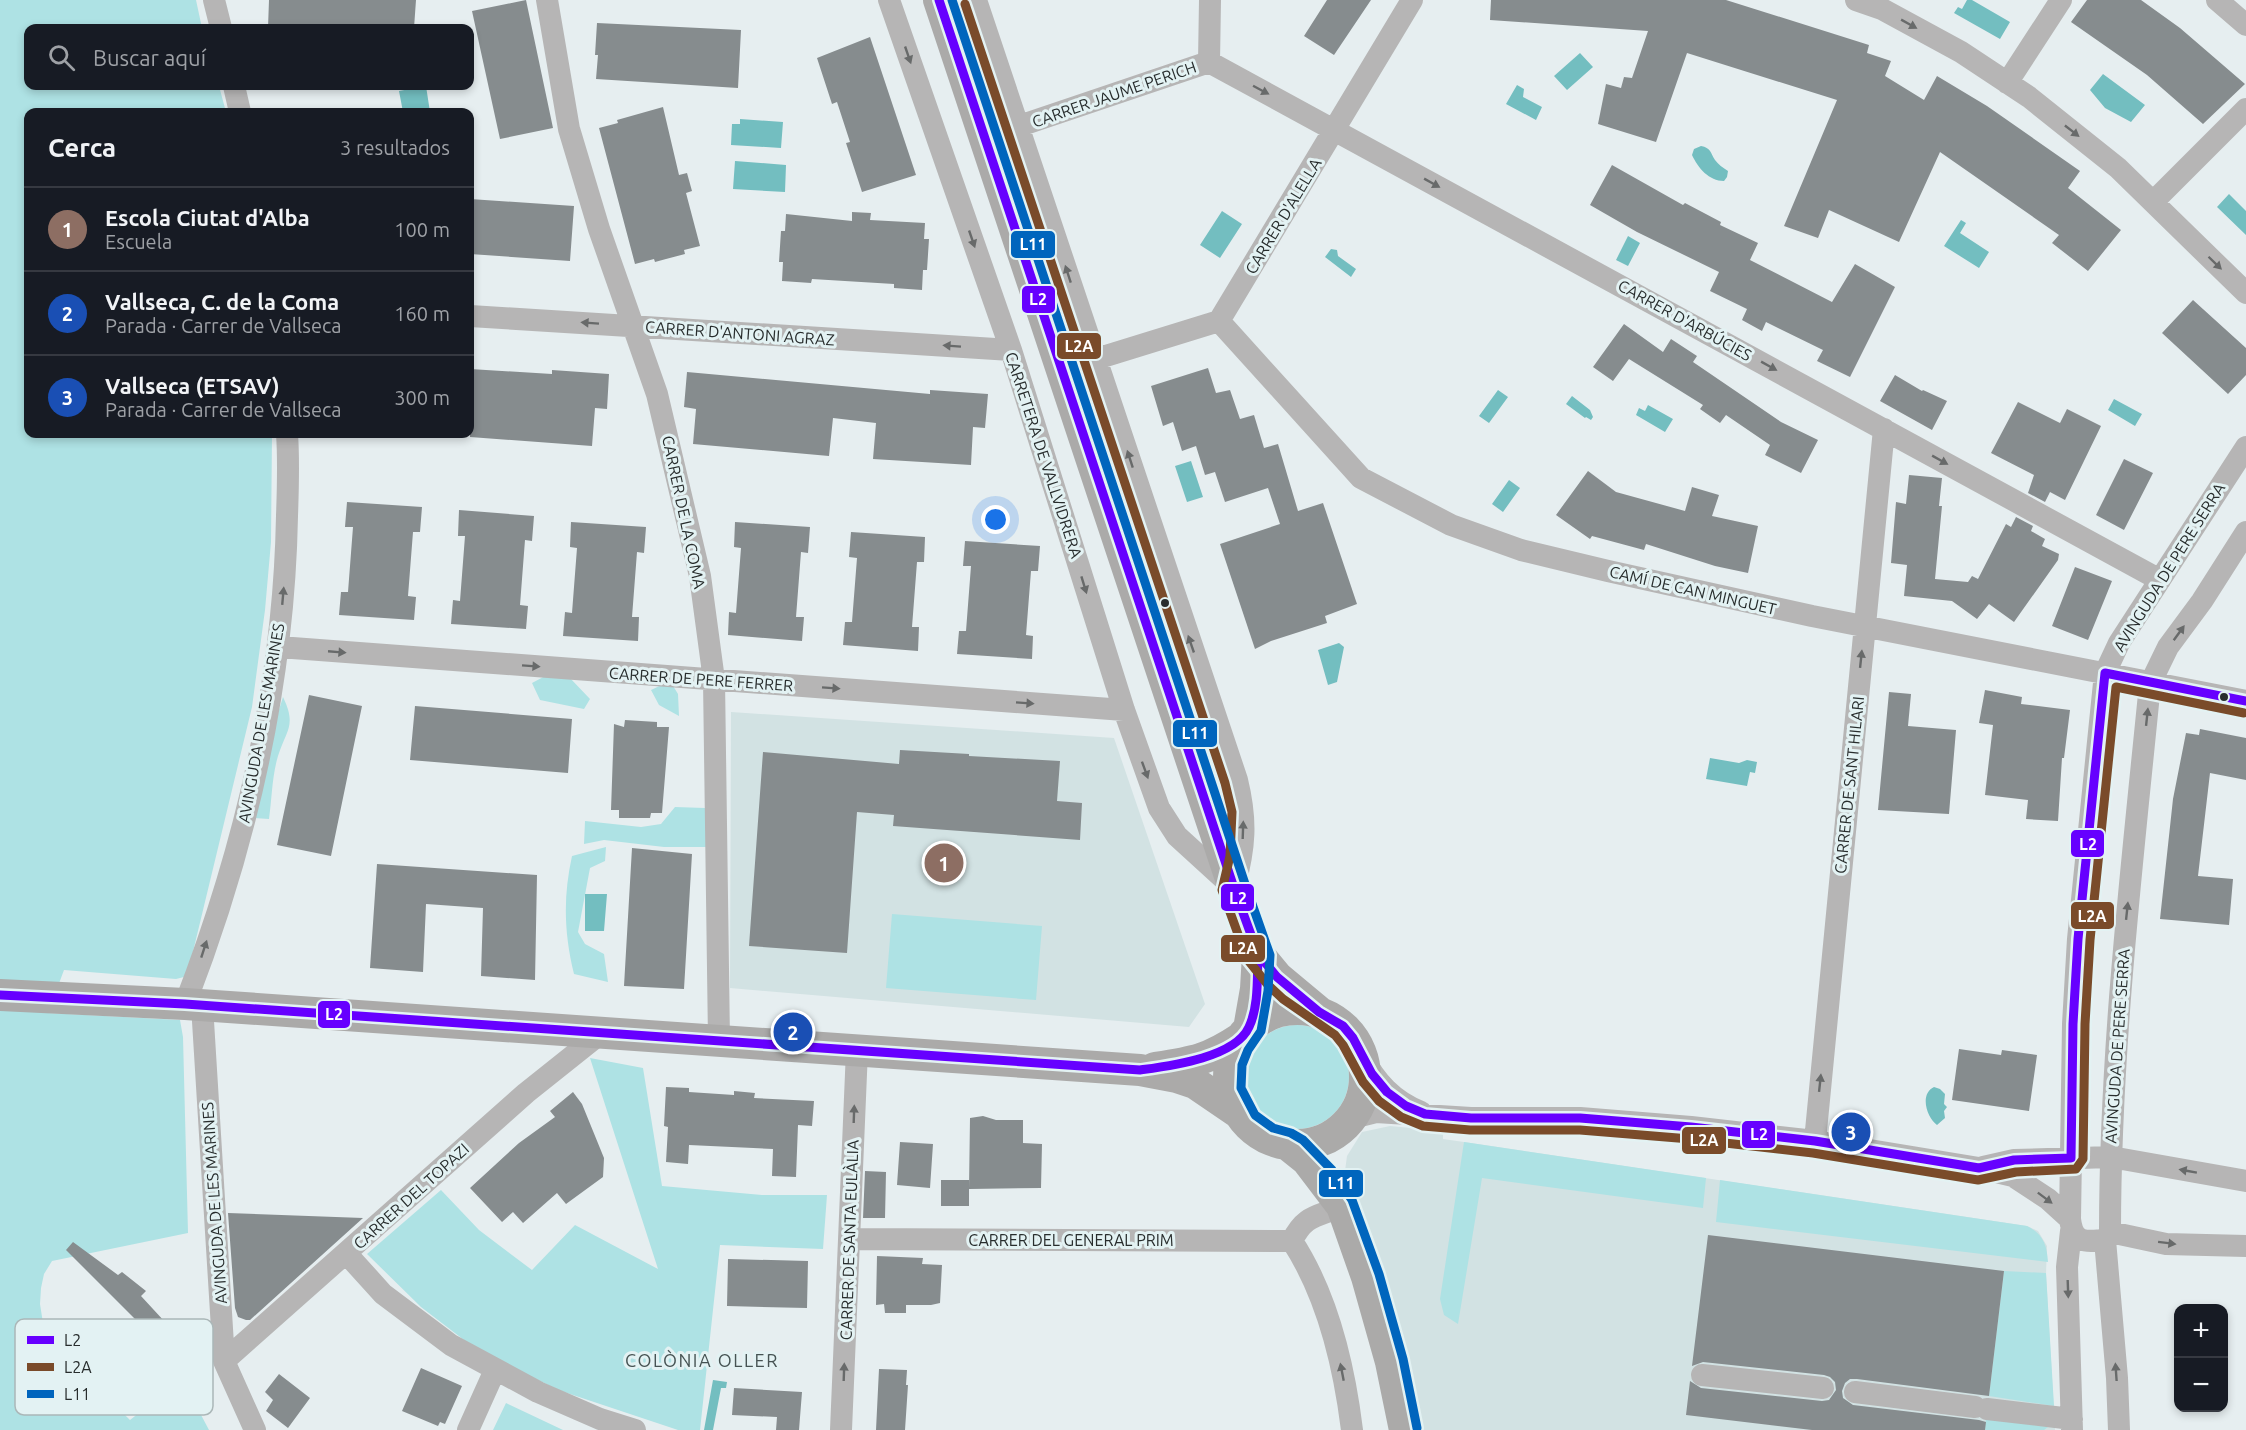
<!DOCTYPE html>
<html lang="es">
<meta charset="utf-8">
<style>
:root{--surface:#171b24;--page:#242831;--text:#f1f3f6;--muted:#9ea1a6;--line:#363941;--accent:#d93025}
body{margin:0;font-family:Ubuntu,sans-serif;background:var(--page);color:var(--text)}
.controls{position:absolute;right:18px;bottom:18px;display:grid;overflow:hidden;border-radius:12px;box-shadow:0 3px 9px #0003}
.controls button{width:54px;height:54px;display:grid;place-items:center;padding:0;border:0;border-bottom:2px solid var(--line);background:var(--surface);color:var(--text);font:30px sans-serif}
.you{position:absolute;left:996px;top:520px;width:21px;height:21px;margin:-15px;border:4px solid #fff;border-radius:50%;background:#1a73e8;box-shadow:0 0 0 9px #1a73e833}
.badge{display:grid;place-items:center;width:39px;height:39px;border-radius:50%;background:var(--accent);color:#fff;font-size:20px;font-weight:700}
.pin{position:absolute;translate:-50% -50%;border:3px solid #fff;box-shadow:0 2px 6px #0006}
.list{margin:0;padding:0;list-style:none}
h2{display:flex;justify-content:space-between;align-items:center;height:78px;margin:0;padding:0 24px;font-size:26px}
h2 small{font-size:20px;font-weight:400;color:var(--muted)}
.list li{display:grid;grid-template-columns:39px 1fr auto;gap:18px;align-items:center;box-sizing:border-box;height:84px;padding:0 24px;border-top:2px solid var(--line)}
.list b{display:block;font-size:22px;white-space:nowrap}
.list p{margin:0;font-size:20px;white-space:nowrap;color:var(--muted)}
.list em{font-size:20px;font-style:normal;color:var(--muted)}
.icon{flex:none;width:33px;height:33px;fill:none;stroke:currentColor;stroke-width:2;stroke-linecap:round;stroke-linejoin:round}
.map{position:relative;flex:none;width:2246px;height:1430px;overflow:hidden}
.search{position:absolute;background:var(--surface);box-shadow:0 3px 9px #0003;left:24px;top:24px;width:450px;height:66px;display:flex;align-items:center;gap:15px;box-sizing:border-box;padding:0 21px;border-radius:12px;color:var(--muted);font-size:22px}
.panel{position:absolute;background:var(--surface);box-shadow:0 3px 9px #0003;left:24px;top:108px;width:450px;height:330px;border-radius:12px}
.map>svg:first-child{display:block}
</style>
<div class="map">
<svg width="2246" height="1430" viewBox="0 0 2246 1430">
<rect width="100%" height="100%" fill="#e6eef0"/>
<path fill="#d2e2e3" d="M731,712l383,26 91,266 -16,23 -459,-39z
M1390,1126l53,5v8l21,3 563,84 11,5 9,15 -1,28 9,156h-639l-69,-241 -2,-18 2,-15 15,-24z"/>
<path fill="#aee2e4" d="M0,0h196l6,28h-174v58h191l7,26h-198v322h244l-1,108 -6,68 -13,97 -62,257 -6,13 -8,2 -112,-9 -16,43 132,7 3,17 5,196 -136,28 -8,13 -3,14 -1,16 5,32 85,84 52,-41 27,51h-209z
M549,674l20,3 21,22 -6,10 -44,-9 -8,-17z
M670,681l8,13 1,22 -20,-11 -8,-15z
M283,697c14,29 3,33 -5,59 -6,20 -6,42 -9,63l-16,-1 19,-86z
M675,807l30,1 6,39h-47l-60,-7 -20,4 1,-23 56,6 20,-3z
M606,847l-1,14 -15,7 -12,64 7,12 19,10 4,28 -34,-8c-10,-41 -11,-77 -2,-118z
M892,914l150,12 -6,74 -150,-12z
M1245 1077a52 52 0 1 1 104 0a52 52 0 1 1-104 0Z
M590,1058l53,10 19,118 100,9h65l-4,54 -103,-4 -20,185h-22l-117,-39 -80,-38 -60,-46 -54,-53 74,-64 38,40 53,40 43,-45 83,44z
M1464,1142l242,36 -3,30 -221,-30 -24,146 -14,-9 -4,-16z
M1720,1180l307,46c16,8 20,19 21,36l-332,-40z
M2004,1271l42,2 8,133 -65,-10z
M506,1403l57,27h-70z
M1986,1418l62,9 -4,3h-59z"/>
<path fill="#73bec0" d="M1967,0h5l38,22 -10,17 -46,-26 4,-6 4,2z
M1580,53l13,14 -26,23 -13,-14z
M2103,74l42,31 -14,17 -26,-14 -15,-18z
M1517,85l7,4 -1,8 19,10 -6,13 -30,-16z
M426,86l4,26h-27l-4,-21z
M740,119l43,3 -2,26 -50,-3 1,-21h8z
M1701,146c10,2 9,6 14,14 3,4 8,8 13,11l-1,6 -3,4c-15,0 -26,-13 -32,-26l2,-6z
M735,161l51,4 -1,27 -52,-3z
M2229,194l17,17v24l-29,-28z
M1222,211l20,13 -22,34 -20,-13z
M1961,220l5,3 -6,10 29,19 -10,16 -35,-22z
M1628,236l12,7 -12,23 -12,-6z
M1331,249l6,1 1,6 18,13 -5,8 -26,-20z
M1498,390l10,7 -19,26 -10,-7z
M1572,396l18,14 3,7 -2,3 -5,-3 -1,1 -19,-14z
M2114,399l28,15 -7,12 -27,-16z
M1648,405l25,14 -8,13 -29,-17 3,-7 6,3z
M1191,461l12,36 -16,5 -12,-36z
M1509,480l11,8 -17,24 -11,-8z
M1339,643l5,4 -7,35 -9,3 -10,-35z
M1710,758l29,5 8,-3 10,2 -2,11 -5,-1 -3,14 -41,-7z
M585,894h22l-3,37h-19z
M1934,1087l6,2 5,5 -1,10 3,3 -3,4 1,7 -8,7c-10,-7 -18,-31 -3,-38z
M713,1380l14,2 -1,6h-5l-8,42h-9z"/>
<path fill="#868c8e" d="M269,0h147l-2,28h-146z
M526,0l27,128 -53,11 -28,-128z
M1327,0h44l-37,55 -30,-19z
M1491,0h235l143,45 -2,8 24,8 -6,15 39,24 13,-24 50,30 93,65 -12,17 53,42 -33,41 -36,-28 7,-8 -119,-83 -41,90 -70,-32 -11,28 -34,-12 53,-126 -150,-47 -31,89 -58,-18 8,-40 15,4 3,-11 8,1 16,-47 -158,-11z
M2087,0h54l39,28 65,56 -42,40 -56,-49 -76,-53z
M597,23l144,7 -3,58 -142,-9 2,-24h-3z
M870,37l46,138 -54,17 -16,-49 4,-1 -13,-40 -5,2 -15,-46z
M663,107l16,68 8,-2 5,18 -6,2 14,53 -16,4 1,4 -19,5 -11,3 -1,-3 -19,5 -36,-136 19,-5 -1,-3z
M1612,165l71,40 2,-2 36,19 -1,3 38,18 -8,17 82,42 23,-38 40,23 -45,90 -33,-16 6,-11 -57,-28 -4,9 -20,-11 5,-11 -37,-18 9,-19 -82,-40 -47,-27z
M470,199l104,7 -4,55 -100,-7z
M852,212l19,1 -1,7 55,3 -1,16h5l-2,31h-4l-1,20 -28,-2v-4l-82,-5 -1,4 -29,-2 1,-19h-4l2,-31h4l1,-17 66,7z
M2193,300l53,48v27l-18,19 -66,-61z
M1624,324l39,28 8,-13 26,17 -4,6 88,60 37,18 -17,33 -36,-18 5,-10 -44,-30 -6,8 -20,-14 3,-4 -74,-46 -16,22 -20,-14z
M1208,368l8,25 14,-3 10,29 14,-4 10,33 14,-4 20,67 25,-8 34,101 -32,12 2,7 -56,18 -16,8 -35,-105 60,-20 -12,-36 -43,14 -10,-30 -10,3 -9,-29 -14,5 -9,-29 -10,4 -12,-40z
M470,369l82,5v-4l57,4 -2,35 -12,-1 -3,38 -122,-9z
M687,372l243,22v-4l58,4 -3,34 -12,-1 -2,38 -98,-6 3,-36 -43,-5 -4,38 -136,-12 3,-35 -12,-2z
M1895,375l27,16 1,-1 24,11 -15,29 -52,-29z
M2018,402l42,21 7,-14 34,17 -36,74 -15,-8 -5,10 -17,-9 6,-18 -43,-22z
M2124,459l29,14 -29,57 -28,-15z
M1588,471l28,21 69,19 7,-24 27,8 -7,21 46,10 -10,47 -33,-7 -69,-22 -2,6 -52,-14 -2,3 -34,-24z
M1909,475l33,3 -3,28h3l-7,73 33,3 4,-6 6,3 28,-55 5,3 5,-10 17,9 -2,5 14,8 -3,7 17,8 -1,6 -44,62 -25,-18 -12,15 -25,-18 -48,-5 3,-31 -16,-2 5,-61 10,2z
M347,502l75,5 -2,25h-7l-5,64 8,1 -2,23 -75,-5 2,-23h7l5,-65h-8z
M459,510l75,6 -2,25 -7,-1 -5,65 8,1 -2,23 -75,-5 2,-24 7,1 5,-65h-7z
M571,522l75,5 -2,26 -7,-1 -5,65h7l-1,24 -75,-5 2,-24 7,1 5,-65 -7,-1z
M735,522l75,5 -2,26 -7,-1 -5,65h8l-2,24 -74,-6 1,-23 7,1 5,-65 -7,-1z
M851,532l74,5 -1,25h-7l-5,65h7l-1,24 -75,-6 2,-23h7l5,-64 -8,-1z
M965,541l75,5 -2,25h-7l-5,64 7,1 -1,23 -75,-5 2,-23h7l5,-65h-8z
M2075,567l37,14 -24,59 -36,-14z
M1985,690l37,7 -1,7 49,6 -6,48h-2l-4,63 -32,-2 2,-19 -43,-5 8,-70 -14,-2z
M1889,692l22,2 -3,32 48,4 -7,84 -71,-4z
M309,695l53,11 -31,150 -54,-11z
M415,706l157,13 -4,54 -158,-13z
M625,720l32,2v5h12l-7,86h-11l-1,5h-31v-8h-8l3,-86 10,3z
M2200,729l46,9v42l-36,-7 -12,103 35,3 -4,46 -69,-6 13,-120 13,-66 13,2z
M900,750l69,4v2l91,5 -3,40 25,2 -2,37 -187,-14 1,-11 -37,-3 -10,141 -98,-7 14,-194 136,12z
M632,848l60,6 -8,135 -60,-3z
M377,864l160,11 -2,105 -54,-4 2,-68 -57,-4 -3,68 -53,-4z
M1959,1049l42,6 1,-5 35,5 -8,56 -77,-11z
M666,1087l23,1v4l45,3v-4l21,2 -1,5 60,3 -2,25 -14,-1 -2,52 -24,-1 1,-27 -84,-4 -1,19 -22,-2 2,-35 -4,-1z
M573,1092l9,12 22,54 -1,19 -37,27 -9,-11 -34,30 -10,-11 -11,10 -32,-34 49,-45 36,-26 -5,-6z
M983,1116l13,4h27v23l19,1 -1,44 -72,1 1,-71z
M900,1142l33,2 -3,44 -33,-3z
M865,1171l21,1 -1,46h-22z
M941,1180h28v26h-28z
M228,1213l135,5 -113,102h-4l-8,-3 -3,-9z
M1708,1235l296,36 -15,125 -132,-17h-7l-5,4 -3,8 1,7 10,7 126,15 7,2 -1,8h-173l-126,-15 4,-34 11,7 121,13 7,-1 7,-10 -1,-8 -5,-5 -6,-2 -121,-13 -11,4z
M73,1242l45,33 4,-3 24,19 -5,5 36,39 -5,4 8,9 -32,29 -32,-36 22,-19 -72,-72z
M877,1256l46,2 -1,6 20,1 -2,38 -9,2h-25v8h-21l-1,-9 -8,1z
M728,1259l80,2 -1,47 -80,-2z
M421,1368l41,18 -17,38 -5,-2 -2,4 -36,-15z
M879,1369l28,1 -1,15h2l-3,45h-29z
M279,1374l31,24 -22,30 -22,-17 7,-11 -8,-8z
M734,1388l68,4 -3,38h-23l1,-13 -45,-2z"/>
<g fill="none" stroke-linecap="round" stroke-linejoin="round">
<path stroke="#b6b5b5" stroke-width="22" d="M214,0l7,28
M547,0l22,129 30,100 58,165 43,182 14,104 5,361
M889,0l122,350 113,360 35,98 18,28 57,52c11,-41 13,-67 3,-108l-261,-780
M1856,0l26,9 79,43 68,45 89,71 128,125
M2217,0l29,25
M1209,62l951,518
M1209,62l1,-62
M2007,83l54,-83
M234,86l6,26
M1019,126l190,-64
M2153,202l93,-93
M470,316l541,34
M1219,321l142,157 90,47 70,25 87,21 204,45 434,85
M1096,359l123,-38 193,-321
M2246,447l-127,196 -14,30 -27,266 -5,85 -3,195c3,24 14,23 35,21l5,-8c0,-183 22,-366 40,-548l18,-37 34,-46 44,-69
M279,647l845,63
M185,1004c60,-155 99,-322 102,-488 1,-28 2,-55 0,-82
M202,1005l22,356 31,69
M1362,1056c14,26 31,45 59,56
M1352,1118l24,-6 95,6h109l111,9 124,14 164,27 34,8 35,23 22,20
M1815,1141l69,-712
M1983,1167l31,-7 97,-3 135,24
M2071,1231l-4,36 5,163
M2110,1232l56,12 80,2
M849,1239l443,2
M2105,1240l12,138 2,52
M1292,1241c36,55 52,124 60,189
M1292,1241c13,-27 26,-24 50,-35
M346,1253l37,41 68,51 87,47 62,27 35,11
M224,1361l302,-268 74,-59
M1702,1375l121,13
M1855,1392l120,15
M1987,1409l85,10
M468,1430l27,-60
M841,1430l16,-380"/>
<path stroke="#abaaa9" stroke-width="32" d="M939,0l295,888 24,66 19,23 42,35
M0,995l185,9 955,66 37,7 18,6 44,30
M1229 1077a68 68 0 1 1 136 0a68 68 0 1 1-136 0Z
M1249,1029l7,-40 2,-35
M1155,1068c39,-6 53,-8 86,-30
M1287,1144l20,16 35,46 25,71 24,85 14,68"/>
<g stroke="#e3f2f3" stroke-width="14">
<path id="bus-1" d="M939,0l295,888 24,66 19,23 42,35 24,14 10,12 19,36 15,18 19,14 19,8 46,4h109l111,9 124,14 164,27 35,-8 57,-2 2,-134 5,-85 27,-266 141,28
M0,995l185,9 955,66c29,-4 95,-12 109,-43 10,-21 8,-50 9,-73"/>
</g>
<g stroke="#e3f2f3" stroke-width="14">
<path id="bus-2" d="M965,4l260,779 7,29 -2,44 -8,34 25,69 21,26 15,14 52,36 8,10 20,37 16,19 22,16 22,9 47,4h110l110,9 123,14 165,27 38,-8 60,-3 7,-10 2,-135 5,-84 26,-253 128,26"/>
</g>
<g stroke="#e3f2f3" stroke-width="14">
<path id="bus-3" d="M952,0l293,884 25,71 -2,36 -7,40 -13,19 -6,15 -1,23 14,27 18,13 18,5 12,7 29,30 20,30 27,74 24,85 14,69"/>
</g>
<use href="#bus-1" stroke="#60f" stroke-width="9"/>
<use href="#bus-2" stroke="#7a4b2a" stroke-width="9"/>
<use href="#bus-3" stroke="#0065bd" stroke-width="9"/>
</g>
<defs><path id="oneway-solid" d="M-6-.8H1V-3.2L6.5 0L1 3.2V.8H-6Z" transform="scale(1.5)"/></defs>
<g fill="#686a6a">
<use href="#oneway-solid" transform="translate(1909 24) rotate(29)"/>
<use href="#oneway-solid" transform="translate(908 55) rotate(71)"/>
<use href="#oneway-solid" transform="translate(1261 90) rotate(28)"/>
<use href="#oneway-solid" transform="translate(2072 131) rotate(38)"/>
<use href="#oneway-solid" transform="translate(1432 183) rotate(29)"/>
<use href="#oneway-solid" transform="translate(972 239) rotate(71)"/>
<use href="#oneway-solid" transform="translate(2215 263) rotate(44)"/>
<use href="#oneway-solid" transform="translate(1068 274) rotate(-108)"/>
<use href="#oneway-solid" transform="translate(590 323) rotate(-176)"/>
<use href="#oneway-solid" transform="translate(952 346) rotate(-176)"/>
<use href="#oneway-solid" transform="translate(1769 366) rotate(29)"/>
<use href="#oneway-solid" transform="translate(1130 459) rotate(-108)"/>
<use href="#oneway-solid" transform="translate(1940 460) rotate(29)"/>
<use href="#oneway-solid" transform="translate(1084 585) rotate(73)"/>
<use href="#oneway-solid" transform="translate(283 596) rotate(-85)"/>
<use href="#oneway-solid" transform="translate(2179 633) rotate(-54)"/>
<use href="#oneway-solid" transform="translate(1191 644) rotate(-109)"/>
<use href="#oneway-solid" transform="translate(337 652) rotate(5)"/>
<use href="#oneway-solid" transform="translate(1861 659) rotate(-84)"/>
<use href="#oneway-solid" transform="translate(531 666) rotate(4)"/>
<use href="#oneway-solid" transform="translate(831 688) rotate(4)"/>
<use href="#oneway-solid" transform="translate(1025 703) rotate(4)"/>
<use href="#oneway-solid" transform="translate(2147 717) rotate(-84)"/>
<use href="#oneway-solid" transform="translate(1145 770) rotate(70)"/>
<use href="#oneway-solid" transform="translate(1243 830) rotate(-88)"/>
<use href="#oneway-solid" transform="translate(2127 911) rotate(-84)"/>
<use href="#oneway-solid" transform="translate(204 949) rotate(-72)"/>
<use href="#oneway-solid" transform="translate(1820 1083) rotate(-84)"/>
<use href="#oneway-solid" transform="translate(854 1114) rotate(-88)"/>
<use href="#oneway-solid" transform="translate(2188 1171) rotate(-170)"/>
<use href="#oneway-solid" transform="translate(2045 1198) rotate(37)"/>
<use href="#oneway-solid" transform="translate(2167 1243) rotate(7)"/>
<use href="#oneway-solid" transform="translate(2068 1289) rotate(88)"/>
<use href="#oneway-solid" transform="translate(844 1372) rotate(-88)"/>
<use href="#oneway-solid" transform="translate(1342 1372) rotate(-101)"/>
<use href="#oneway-solid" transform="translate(2116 1372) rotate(-94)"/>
</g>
<g fill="#282d2d" stroke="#e3f2f3" stroke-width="2">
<circle cx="1165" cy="603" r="5"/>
<circle cx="2224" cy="697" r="5"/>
</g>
<g text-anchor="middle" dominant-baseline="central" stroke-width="6" stroke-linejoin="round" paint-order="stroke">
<g font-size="16" fill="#282d2d" stroke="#e3f2f3">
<text transform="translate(1114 94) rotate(-19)">CARRER JAUME PERICH</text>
<text transform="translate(1283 216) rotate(-59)">CARRER D'ALELLA</text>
<text transform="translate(1685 320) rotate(29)">CARRER D'ARBÚCIES</text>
<text transform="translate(740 333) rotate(4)">CARRER D'ANTONI AGRAZ</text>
<text transform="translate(1044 455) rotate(72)">CARRETERA DE VALLVIDRERA</text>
<text transform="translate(684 512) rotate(78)">CARRER DE LA COMA</text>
<text transform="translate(2169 567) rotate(-58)">AVINGUDA DE PERE SERRA</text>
<text transform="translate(1693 590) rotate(13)">CAMÍ DE CAN MINGUET</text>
<text transform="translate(701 679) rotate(4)">CARRER DE PERE FERRER</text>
<text transform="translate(261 723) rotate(-80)">AVINGUDA DE LES MARINES</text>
<text transform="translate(1849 785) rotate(-84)">CARRER DE SANT HILARI</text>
<text transform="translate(2117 1046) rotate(-86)">AVINGUDA DE PERE SERRA</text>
<text transform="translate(411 1196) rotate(-42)">CARRER DEL TOPAZI</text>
<text transform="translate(214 1203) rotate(-94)">AVINGUDA DE LES MARINES</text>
<text transform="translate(849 1240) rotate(-88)">CARRER DE SANTA EULÀLIA</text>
<text x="1071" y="1240">CARRER DEL GENERAL PRIM</text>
</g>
<g font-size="18" letter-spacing="1.5" fill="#465353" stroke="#e3f2f3">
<text x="702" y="1360">COLÒNIA OLLER</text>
</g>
</g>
<rect x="15" y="1319" width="198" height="96" rx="9" fill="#e3f2f3" stroke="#abb7b8" stroke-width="1.5"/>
<rect x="27" y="1336" width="27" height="8" fill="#60f"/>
<rect x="27" y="1363" width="27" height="8" fill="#7a4b2a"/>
<rect x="27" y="1390" width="27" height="8" fill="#0065bd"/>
<g font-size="16" fill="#282d2d">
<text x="64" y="1346">L2</text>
<text x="64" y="1373">L2A</text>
<text x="64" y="1400">L11</text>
</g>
<g stroke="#e3f2f3" stroke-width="2">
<rect x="1010" y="230" width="46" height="29" rx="6" fill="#0065bd"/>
<rect x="1021" y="285" width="35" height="29" rx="6" fill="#60f"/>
<rect x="1056" y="332" width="46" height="28" rx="6" fill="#7a4b2a"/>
<rect x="1172" y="719" width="46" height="29" rx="6" fill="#0065bd"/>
<rect x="2070" y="829" width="35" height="29" rx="6" fill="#60f"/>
<rect x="1220" y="883" width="35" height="29" rx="6" fill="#60f"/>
<rect x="2070" y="901" width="45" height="29" rx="6" fill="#7a4b2a"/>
<rect x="1220" y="934" width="46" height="29" rx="6" fill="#7a4b2a"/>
<rect x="317" y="1000" width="34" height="29" rx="6" fill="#60f"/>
<rect x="1741" y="1120" width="35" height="29" rx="6" fill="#60f"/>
<rect x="1681" y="1126" width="46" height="29" rx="6" fill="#7a4b2a"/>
<rect x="1318" y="1169" width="46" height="29" rx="6" fill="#0065bd"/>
</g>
<g font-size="16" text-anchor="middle" font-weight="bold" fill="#fff">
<text x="1033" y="250">L11</text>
<text x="1038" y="305">L2</text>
<text x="1079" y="352">L2A</text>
<text x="1195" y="739">L11</text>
<text x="2088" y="850">L2</text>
<text x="1238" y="904">L2</text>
<text x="2092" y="922">L2A</text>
<text x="1243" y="954">L2A</text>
<text x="334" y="1020">L2</text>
<text x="1759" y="1140">L2</text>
<text x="1704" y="1146">L2A</text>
<text x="1341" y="1189">L11</text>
</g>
</svg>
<div class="controls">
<button>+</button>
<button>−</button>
</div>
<div class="you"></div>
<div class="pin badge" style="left:944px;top:863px;background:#8d6e63">1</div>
<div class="pin badge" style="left:793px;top:1032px;background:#1a4fb4">2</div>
<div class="pin badge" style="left:1851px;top:1132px;background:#1a4fb4">3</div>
<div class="search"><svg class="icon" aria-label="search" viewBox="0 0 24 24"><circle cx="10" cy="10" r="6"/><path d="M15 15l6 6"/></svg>Buscar aquí</div>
<section class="panel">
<h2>Cerca<small>3 resultados</small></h2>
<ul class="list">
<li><span class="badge" style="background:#8d6e63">1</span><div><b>Escola Ciutat d'Alba</b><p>Escuela</p></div><em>100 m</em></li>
<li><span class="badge" style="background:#1a4fb4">2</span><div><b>Vallseca, C. de la Coma</b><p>Parada · Carrer de Vallseca</p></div><em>160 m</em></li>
<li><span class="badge" style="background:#1a4fb4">3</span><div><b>Vallseca (ETSAV)</b><p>Parada · Carrer de Vallseca</p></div><em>300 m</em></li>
</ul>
</section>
</div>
